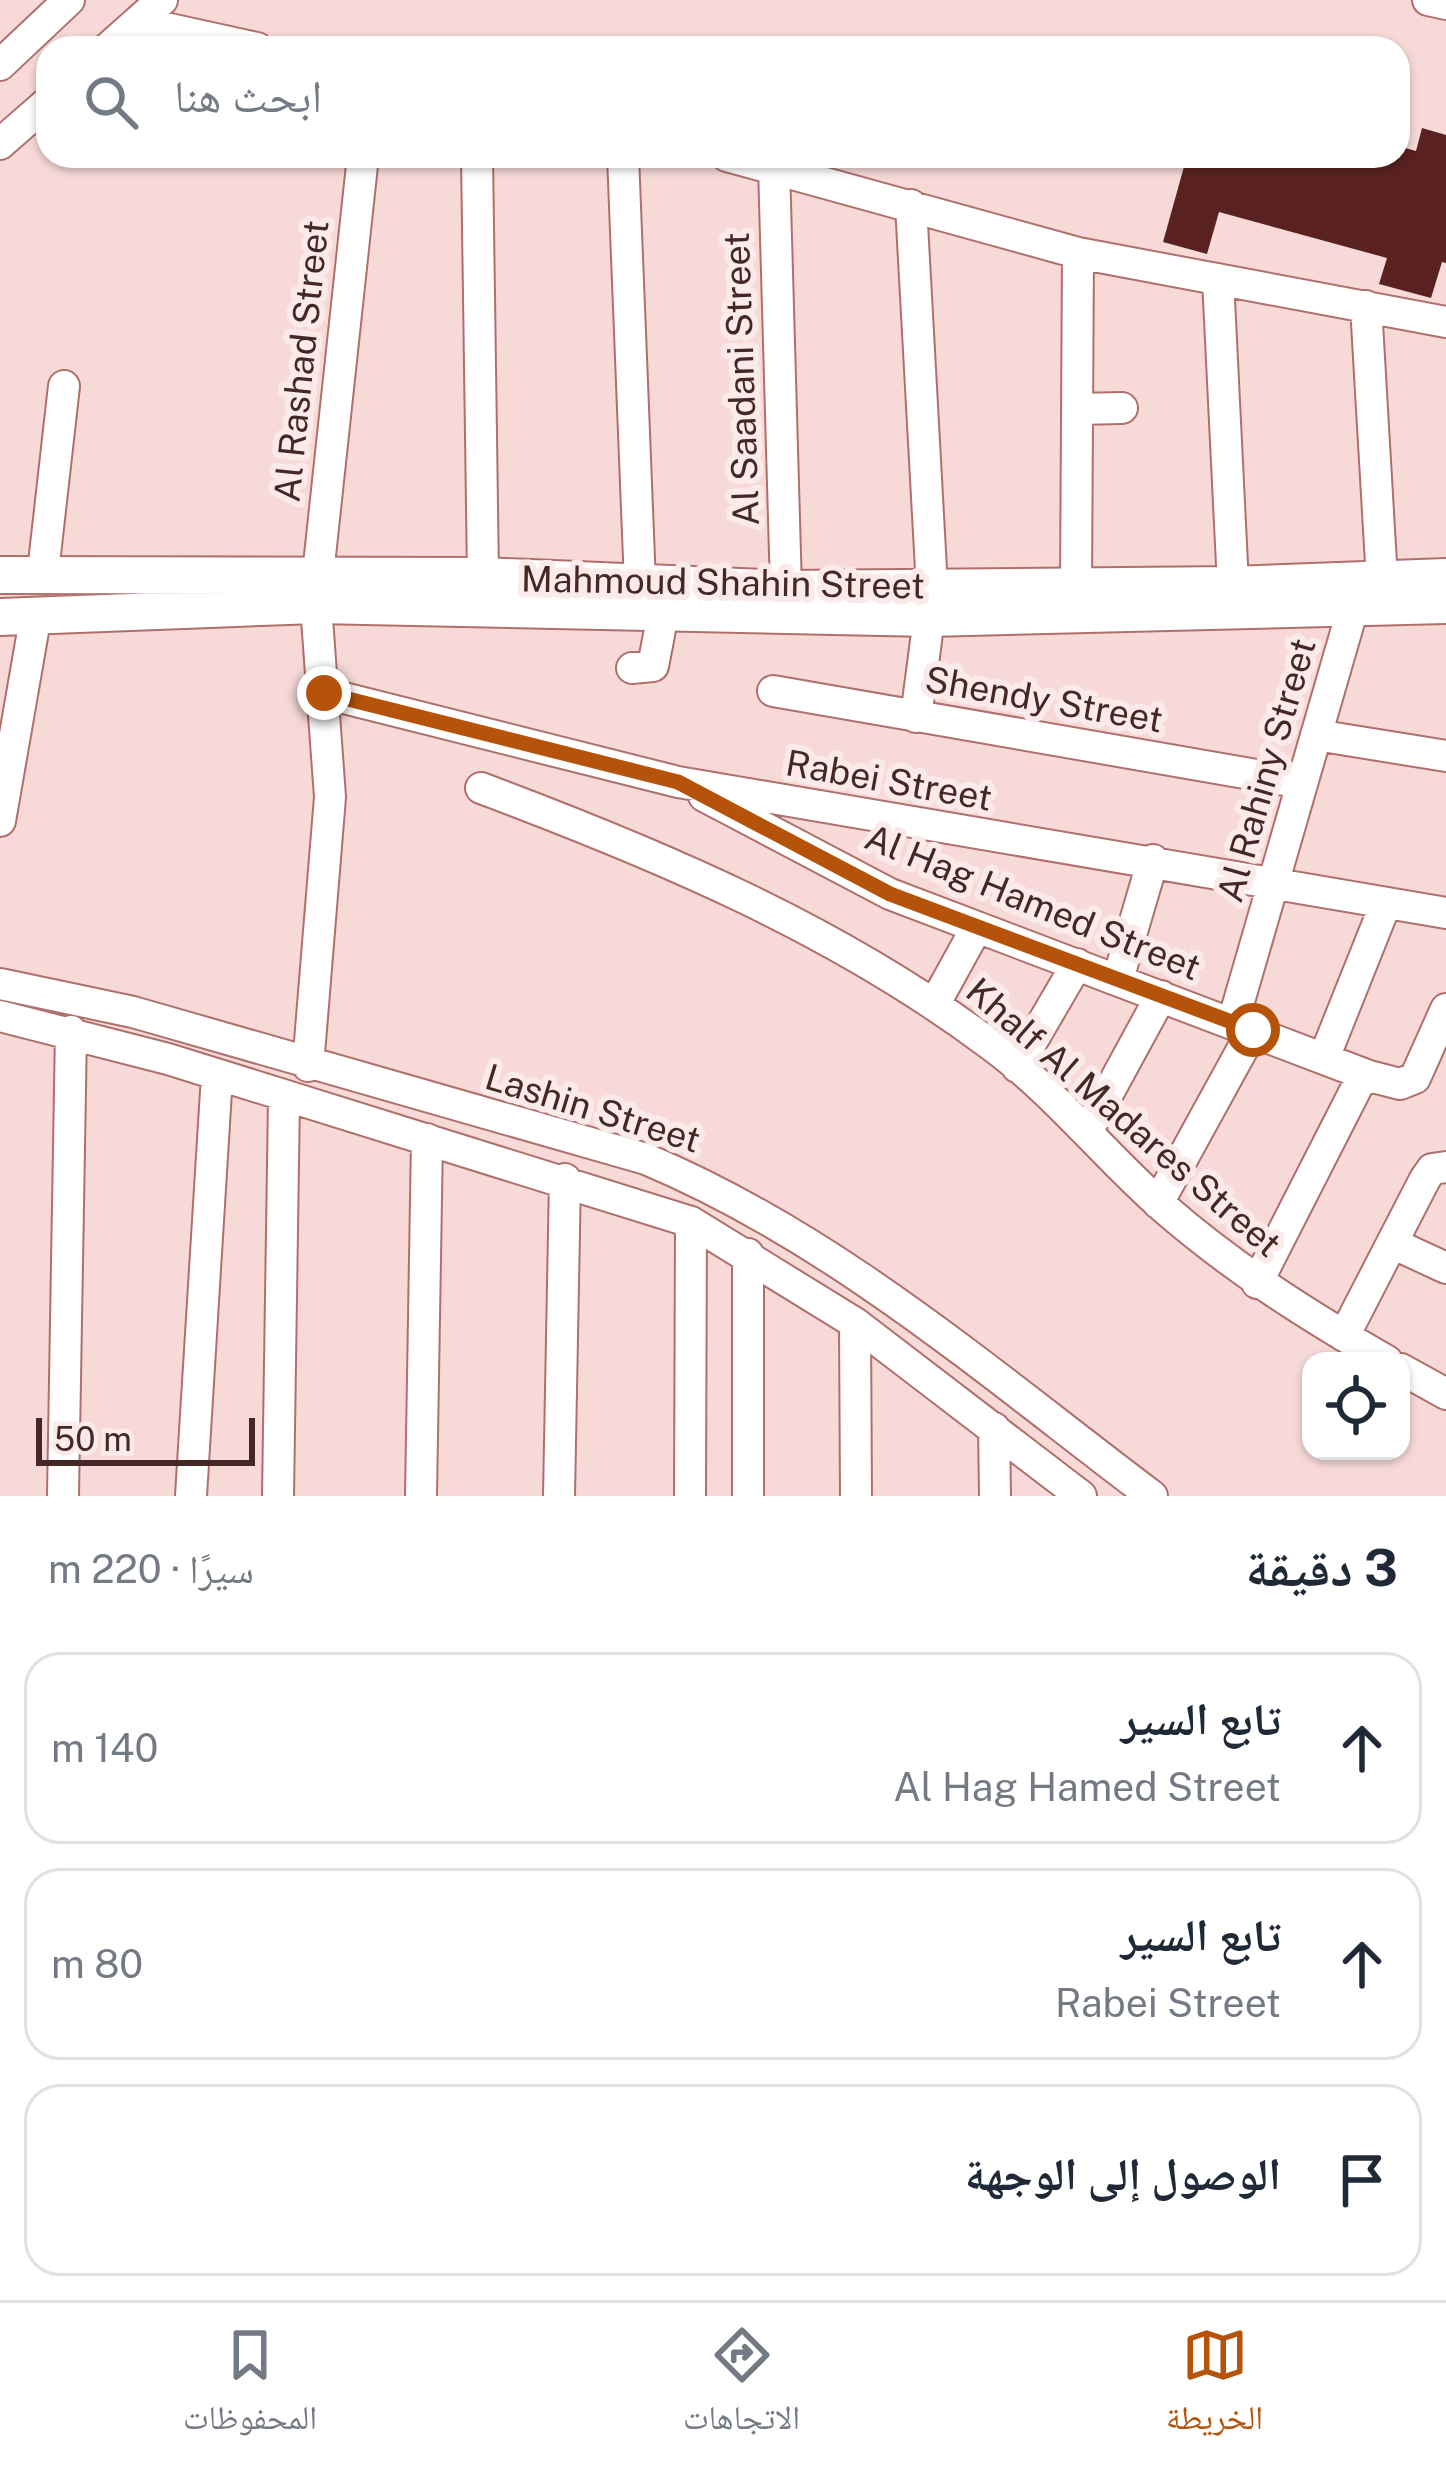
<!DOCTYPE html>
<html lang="ar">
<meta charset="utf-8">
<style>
:root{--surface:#fff;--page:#f2f2f3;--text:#1f2937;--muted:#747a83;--line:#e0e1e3;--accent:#b45309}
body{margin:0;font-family:"Public Sans","Noto Naskh Arabic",sans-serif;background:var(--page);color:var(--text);direction:rtl}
.controls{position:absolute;right:36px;bottom:36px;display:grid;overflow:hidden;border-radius:24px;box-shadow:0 3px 9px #0004}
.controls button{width:108px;height:108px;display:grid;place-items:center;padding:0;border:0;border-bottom:3px solid var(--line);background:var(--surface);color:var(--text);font:60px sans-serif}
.scale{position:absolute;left:36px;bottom:30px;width:219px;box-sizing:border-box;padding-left:12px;border:6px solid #432826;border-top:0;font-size:33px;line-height:42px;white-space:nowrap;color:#432826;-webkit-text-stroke:9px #faebea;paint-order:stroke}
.stop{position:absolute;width:36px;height:36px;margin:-27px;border:9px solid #b45309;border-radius:50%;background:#fff}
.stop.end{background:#b45309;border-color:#fff;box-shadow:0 3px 12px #0008}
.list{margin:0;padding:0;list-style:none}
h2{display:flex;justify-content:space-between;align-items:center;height:156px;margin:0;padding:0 48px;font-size:51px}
h2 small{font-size:39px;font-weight:400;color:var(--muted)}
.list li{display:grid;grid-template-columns:78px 1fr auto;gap:36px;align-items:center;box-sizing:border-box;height:192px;margin:0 24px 24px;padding:0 24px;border:3px solid var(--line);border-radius:36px}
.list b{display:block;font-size:45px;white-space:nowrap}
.list p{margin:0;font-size:39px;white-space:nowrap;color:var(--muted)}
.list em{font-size:39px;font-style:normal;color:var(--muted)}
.icon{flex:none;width:66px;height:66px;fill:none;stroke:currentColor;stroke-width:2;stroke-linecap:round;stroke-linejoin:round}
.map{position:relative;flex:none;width:1446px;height:1496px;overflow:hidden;direction:ltr}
.search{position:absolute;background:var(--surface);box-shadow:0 3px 9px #0004;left:36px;right:36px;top:36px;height:132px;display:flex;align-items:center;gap:30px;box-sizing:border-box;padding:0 42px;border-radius:36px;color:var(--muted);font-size:45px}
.sheet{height:804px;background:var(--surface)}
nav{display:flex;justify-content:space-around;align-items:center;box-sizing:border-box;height:168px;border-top:3px solid var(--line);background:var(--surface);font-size:33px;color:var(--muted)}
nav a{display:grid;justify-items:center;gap:6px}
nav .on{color:var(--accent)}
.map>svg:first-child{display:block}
</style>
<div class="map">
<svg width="1446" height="1496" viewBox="0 0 1446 1496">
<rect width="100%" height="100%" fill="#f7dad8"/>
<path fill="#592220" d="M1422,128l24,7v128l-4,-1 -11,36 -52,-14 8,-26 -168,-46 -12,42 -44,-12 24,-86h211v-10l18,5z"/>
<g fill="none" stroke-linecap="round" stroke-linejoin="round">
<g stroke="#af706b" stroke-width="34">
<path id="minor" d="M1428,0l18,4
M138,22l119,26
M108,48l54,-48
M0,65l69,-65
M0,144l48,-42
M477,156l6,420
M623,156l17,428
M727,156l351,97 368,69
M774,167l12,422
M911,205l21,383
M1218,279l15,306
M1366,306l16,275
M1078,409l44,-1
M43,572l21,-186
M318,574l45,-418
M1076,585l2,-332
M632,668l21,-2 10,-52
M773,691l529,92
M324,693l354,89 768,131
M916,717l13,-99
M1316,735l130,21
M481,788c179,67 357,142 510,257 64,47 113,110 172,162 70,61 144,108 224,154
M704,796l186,98 479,182
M0,821l36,-207
M1118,979l35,-119
M0,984l133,28 513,147c188,79 344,215 506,337
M934,1005l43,-78
M0,1016l168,43 523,163 164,101 226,173
M1233,1022l120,-414
M1324,1058l62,-155
M308,1066l22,-269 -14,-192
M1017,1067l60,-103
M1088,1130l73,-134
M1158,1203l95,-173
M1392,1243l54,25
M1257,1283l103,-202 9,-5 31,8 15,-6 31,-69
M855,1323l1,173
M1344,1336l81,-157 7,-10 14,-2
M1401,1369l45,25
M994,1428l1,68
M63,1496l8,-465
M191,1496l26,-421
M278,1496l6,-398
M421,1496l6,-357
M559,1496l6,-317
M690,1496l1,-274
M748,1496v-242"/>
</g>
<g stroke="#af706b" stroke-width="40">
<path id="major" d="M0,575l483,1 303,13 447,-4 213,-8
M0,617l316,-12 613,13 517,-13"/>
</g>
<use href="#minor" stroke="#fff" stroke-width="30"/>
<use href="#major" stroke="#fff" stroke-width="36"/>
</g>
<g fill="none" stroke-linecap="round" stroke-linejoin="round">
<path stroke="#b45309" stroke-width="15" d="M324,693l354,89 212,112 363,136"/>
</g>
<g text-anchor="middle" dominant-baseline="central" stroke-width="12" stroke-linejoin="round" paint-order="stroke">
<g font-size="36" fill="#432826" stroke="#faebea">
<text transform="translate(301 361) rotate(-84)">Al Rashad Street</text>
<text transform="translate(741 379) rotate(-92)">Al Saadani Street</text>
<text transform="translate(723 582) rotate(1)">Mahmoud Shahin Street</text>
<text transform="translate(1044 699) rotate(10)">Shendy Street</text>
<text transform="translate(1266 770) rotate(-74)">Al Rahiny Street</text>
<text transform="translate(889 780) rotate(10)">Rabei Street</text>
<text transform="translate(1033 902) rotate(22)">Al Hag Hamed Street</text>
<text transform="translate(593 1108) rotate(17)">Lashin Street</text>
<text transform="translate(1124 1117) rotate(41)">Khalf Al Madares Street</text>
</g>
</g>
</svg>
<div class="controls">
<button><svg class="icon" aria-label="locate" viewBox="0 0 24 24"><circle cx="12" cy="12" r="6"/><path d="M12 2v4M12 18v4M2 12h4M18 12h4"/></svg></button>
</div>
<div class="scale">50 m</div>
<div class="stop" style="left:1253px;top:1030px"></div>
<div class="stop end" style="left:324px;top:693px"></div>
<div class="search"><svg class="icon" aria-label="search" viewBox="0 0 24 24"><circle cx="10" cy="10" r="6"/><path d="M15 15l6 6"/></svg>ابحث هنا</div>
</div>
<section class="sheet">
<h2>3 دقيقة<small>سيرًا · 220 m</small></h2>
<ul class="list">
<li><svg class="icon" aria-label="ahead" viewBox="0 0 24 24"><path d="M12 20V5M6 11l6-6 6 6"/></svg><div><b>تابع السير</b><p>Al Hag Hamed Street</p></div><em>140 m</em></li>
<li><svg class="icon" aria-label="ahead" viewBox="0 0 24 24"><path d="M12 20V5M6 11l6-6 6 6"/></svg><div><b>تابع السير</b><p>Rabei Street</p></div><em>80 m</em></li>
<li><svg class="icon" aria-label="arrive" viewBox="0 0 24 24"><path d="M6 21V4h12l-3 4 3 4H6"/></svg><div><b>الوصول إلى الوجهة</b></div></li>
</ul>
</section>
<nav>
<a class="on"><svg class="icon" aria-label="map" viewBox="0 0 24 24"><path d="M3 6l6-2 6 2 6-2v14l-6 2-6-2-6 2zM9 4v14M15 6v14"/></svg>الخريطة</a>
<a><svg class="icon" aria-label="directions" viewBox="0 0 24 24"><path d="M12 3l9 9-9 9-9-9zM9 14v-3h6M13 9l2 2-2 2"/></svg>الاتجاهات</a>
<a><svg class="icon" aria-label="saved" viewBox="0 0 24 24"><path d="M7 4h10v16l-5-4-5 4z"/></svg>المحفوظات</a>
</nav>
